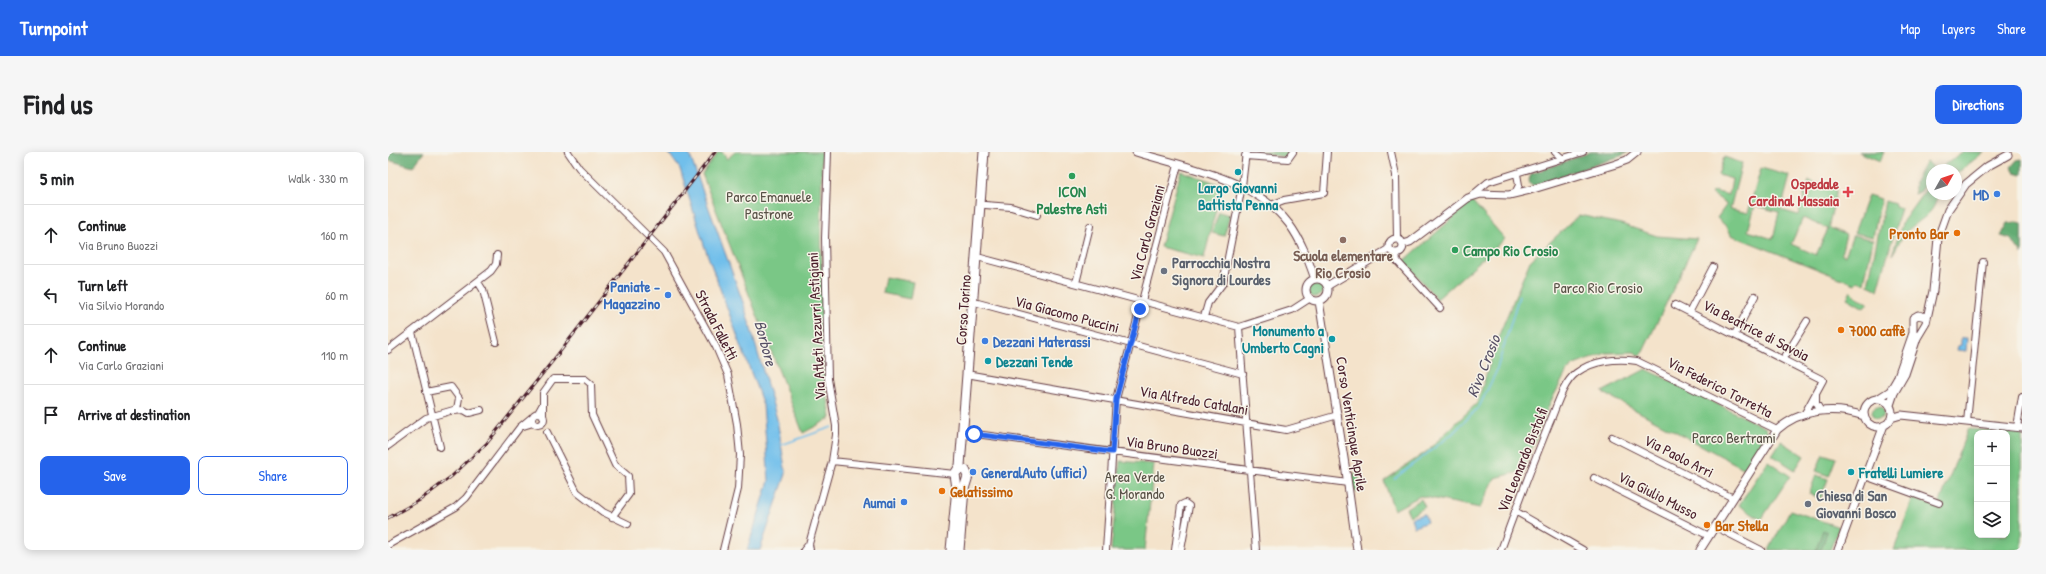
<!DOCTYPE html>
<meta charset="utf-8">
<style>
:root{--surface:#fff;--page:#f6f6f6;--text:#202124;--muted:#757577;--line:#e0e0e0;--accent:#2563eb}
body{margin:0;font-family:"Patrick Hand",sans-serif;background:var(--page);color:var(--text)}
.controls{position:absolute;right:12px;bottom:12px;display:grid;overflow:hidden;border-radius:8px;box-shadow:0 2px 10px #0003}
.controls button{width:36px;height:36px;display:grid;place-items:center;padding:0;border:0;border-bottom:1px solid var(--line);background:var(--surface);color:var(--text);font:20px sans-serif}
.compass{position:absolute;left:1538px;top:12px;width:36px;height:36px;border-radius:50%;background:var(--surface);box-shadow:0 2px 10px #0003;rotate:50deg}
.stop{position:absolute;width:12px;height:12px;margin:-9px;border:3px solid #2563eb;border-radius:50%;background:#fff}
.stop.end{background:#2563eb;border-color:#fff;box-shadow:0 1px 4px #0008}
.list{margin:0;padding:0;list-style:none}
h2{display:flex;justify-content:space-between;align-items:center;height:52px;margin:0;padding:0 16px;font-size:17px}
h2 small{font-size:13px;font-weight:400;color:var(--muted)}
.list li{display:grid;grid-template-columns:26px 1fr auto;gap:12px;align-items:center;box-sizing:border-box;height:60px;padding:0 16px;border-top:1px solid var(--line)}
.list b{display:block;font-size:15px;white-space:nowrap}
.list p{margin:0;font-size:13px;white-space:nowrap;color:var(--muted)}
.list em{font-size:13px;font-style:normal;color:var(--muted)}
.actions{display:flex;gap:8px;padding:12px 16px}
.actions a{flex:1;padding:9px 0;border:1px solid var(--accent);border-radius:8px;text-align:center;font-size:14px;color:var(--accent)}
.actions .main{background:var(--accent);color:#fff}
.icon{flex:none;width:22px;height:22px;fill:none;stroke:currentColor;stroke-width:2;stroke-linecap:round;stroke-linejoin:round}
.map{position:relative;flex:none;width:1634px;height:398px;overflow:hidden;border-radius:8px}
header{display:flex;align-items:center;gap:24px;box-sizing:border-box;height:56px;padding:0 20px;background:var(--accent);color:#fff}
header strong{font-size:19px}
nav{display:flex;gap:22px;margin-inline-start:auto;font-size:14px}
.intro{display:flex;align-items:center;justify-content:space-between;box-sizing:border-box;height:96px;padding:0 24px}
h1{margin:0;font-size:28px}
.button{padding:10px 18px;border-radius:8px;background:var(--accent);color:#fff;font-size:14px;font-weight:700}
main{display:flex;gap:24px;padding:0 24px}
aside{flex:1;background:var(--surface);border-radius:8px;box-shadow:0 2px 10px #0003}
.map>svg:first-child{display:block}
</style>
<header>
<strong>Turnpoint</strong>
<nav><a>Map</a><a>Layers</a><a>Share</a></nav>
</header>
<div class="intro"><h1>Find us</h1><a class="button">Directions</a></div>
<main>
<aside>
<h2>5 min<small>Walk · 330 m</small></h2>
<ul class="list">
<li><svg class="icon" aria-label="ahead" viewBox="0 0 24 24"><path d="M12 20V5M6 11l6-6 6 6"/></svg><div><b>Continue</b><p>Via Bruno Buozzi</p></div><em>160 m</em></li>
<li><svg class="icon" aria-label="left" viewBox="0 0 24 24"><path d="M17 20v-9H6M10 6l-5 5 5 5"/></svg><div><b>Turn left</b><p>Via Silvio Morando</p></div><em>60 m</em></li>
<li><svg class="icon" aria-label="ahead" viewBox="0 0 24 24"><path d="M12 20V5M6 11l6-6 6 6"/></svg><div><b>Continue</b><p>Via Carlo Graziani</p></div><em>110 m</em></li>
<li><svg class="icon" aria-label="arrive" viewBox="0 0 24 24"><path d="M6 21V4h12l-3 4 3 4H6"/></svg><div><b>Arrive at destination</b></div></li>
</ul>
<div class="actions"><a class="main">Save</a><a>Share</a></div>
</aside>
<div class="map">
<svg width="1634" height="398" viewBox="0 0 1634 398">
<rect width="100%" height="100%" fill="#f7f3e8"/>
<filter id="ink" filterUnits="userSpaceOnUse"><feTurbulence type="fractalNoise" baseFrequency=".025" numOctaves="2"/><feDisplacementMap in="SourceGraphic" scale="8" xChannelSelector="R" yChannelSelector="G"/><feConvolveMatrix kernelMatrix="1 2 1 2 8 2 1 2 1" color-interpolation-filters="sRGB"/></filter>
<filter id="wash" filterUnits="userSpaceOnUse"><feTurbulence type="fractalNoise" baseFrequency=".012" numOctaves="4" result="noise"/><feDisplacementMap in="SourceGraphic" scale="16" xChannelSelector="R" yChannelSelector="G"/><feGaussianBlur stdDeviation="0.9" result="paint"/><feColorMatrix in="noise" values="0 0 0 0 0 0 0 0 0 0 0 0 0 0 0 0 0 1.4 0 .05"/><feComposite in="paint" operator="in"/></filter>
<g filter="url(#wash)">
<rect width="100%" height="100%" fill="#f4e3cb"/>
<path fill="#7ac786" stroke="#627358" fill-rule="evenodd" d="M330,0h4l5,7 8,-7h87l-1,77 4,152 6,37 -28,15 -101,-259z
M864,0h37l-3,5z
M1471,0h25l-4,9z
M1576,0h20l-28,22v-4h-17l6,-6z
M1336,5l18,6 -12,46 18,4 13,-45 29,8 -9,34 17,5 11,-34 28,8 -8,35 1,4 16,7 -5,19 4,2 8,-21 20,5 -9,43 -7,-2 -2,3 -124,-49 -3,-7 -11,-10 10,-14 -16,-11 2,-2 16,4 3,-16 -14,-4zM1367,54l24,6 -6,27 -25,-8zM1415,66l25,11 -12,26 -25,-11z
M1538,10l7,5 -12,24 -6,3v-12z
M793,19l41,14 -18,73 -44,-11z
M1544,29v13h5c-1,20 -17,25 -30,37 -6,6 -10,17 -15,24l11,-34z
M1480,43l13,4 -8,38 -19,-4z
M1084,49l33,38 -68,60 -33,-38z
M1497,49l10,3v2l6,2 -23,82 -10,-5z
M831,60l11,3 -6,21 -12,-3z
M1191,63l42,9 36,12 40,3 -56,117 -7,-4 -28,1 -32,12 -7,6 -17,32 -27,68 -28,7 -15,30 -60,-12 -26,14 -10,-29 42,-29 51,-49 22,-68 31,-74z
M497,125l28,5 -3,17 -28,-6z
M921 138a7 7 0 1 1 14 0a7 7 0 1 1-14 0Z
M1463,139l8,8 9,4 -4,5 -17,-10z
M1258,217l120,59 2,6 -23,35 -143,-77z
M1484 261a6 6 0 1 1 12 0a6 6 0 1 1-12 0Z
M1580,277l54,4v117h-128l19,-52 25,9zM1589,281h30v102h-30z
M1393,289l23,15 -9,14 -23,-15z
M1435,302l13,4 -7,18 -13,-5z
M732,309l34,3 -9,86h-34z
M1380,309l22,15 -29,44 -22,-15z
M970,321l3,18 -6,1 -3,-17z
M1428,323l12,4 -7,19 -12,-4z
M1033,347l4,8 -15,9 -4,-8z
M1402,358l49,17 -9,23h-61z"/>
<path fill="#63ac73" stroke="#56664f" d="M0,0h36l-11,15 -25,-7z
M1203,0h37l-7,4 -89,30 -2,-2 -1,-4 2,-6z
M1634,7v16l-7,-2 -4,-6 6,-7z
M1628,70l6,1v31l-11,-15 -10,-3 7,-13z
M1435,378l4,2 -6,18h-5z"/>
<path fill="#71bfeb" stroke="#5e6f8b" d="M280,0h19l3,4 54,149 33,114 9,55 -26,76h-13l22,-69 -6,-76 -58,-157 -25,-79z
M1573,186h6l-1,13 -9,-1 1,-4 3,-1z
M1036,362l3,8 -13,5 -3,-9z"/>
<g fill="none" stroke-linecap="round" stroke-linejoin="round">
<path stroke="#71bfeb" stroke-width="1.5" d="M393,293l51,-18
M1006,327l57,-44 28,-28 17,-35 23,-76"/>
</g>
</g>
<g filter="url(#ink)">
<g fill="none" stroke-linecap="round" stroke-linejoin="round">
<g stroke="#643c43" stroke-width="8">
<path id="minor" d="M180,0l11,16 85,84 52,95 12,28 9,49 3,31 -2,34 -15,61
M1003,0l5,23 1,64
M1167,0l8,7
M857,4l43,3 5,-7
M1127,41l4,-8 -2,-11
M1081,46l19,-16 95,-30
M597,53l26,2 26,8
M883,53l13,-5 40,-7 3,-41
M1008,101l1,8 43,47
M593,106l258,69 53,-17 17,-11
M90,130l5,8 13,52
M688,131l14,-57
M590,151l265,71
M1287,153l148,75 -18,33
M1302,159l23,-44
M816,165l4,-14 15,-20 19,-97 4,-34
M851,175l17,223
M24,180l28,115
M1347,182l20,-38
M0,198l103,-79 5,-7 1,-9
M1396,206l23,-37
M584,223l314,55 52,-15
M1428,242v9l5,8
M155,252v-11l10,-14h32l6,5 1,31 23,50 13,11 1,18 -17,23
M66,259l10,-1 5,3 12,-3
M144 267a6 6 0 1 1 12 0a6 6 0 1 1-12 0Z
M150,261l5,-9v12
M144,265l-12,10 13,-4
M1579,270l16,-160
M1629,275l5,-30
M159,280l30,60 26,20 25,12
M580,281l380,50
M1224,285l121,61
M0,294l38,-28 31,-9 2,-11 -8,-11 -25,5
M444,309l123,13
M1477,324l74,27
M1206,326l115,58
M1127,359l68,39
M1328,375l45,23
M421,392l23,-83 4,-26v-9l-8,-47 -3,-141 3,-86
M0,393l68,-38 10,-9 54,-71
M416,398l5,-6 1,6
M718,398l10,-151 62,-234
M787,398l6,-45 4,-2 4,3 -8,44
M1113,398c15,-42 31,-84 48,-126 7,-15 13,-40 27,-51 17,-13 41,-15 61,-12l140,69"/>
</g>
<g stroke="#643c43" stroke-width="9">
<path id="tertiary" d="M748,0c51,16 118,26 153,72 12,16 19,35 26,55
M1001 94a7 7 0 1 1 14 0a7 7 0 1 1-14 0Z
M1015,92l7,-2 58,-44 13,-4 28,1 21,-5 86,-26 11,-4 10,-8
M918 138a11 11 0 1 1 22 0a11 11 0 1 1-22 0Z
M939,134l62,-37
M931,149l27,170 11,79
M1491,246l11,-7 7,-12 16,-46v-15l5,-3 8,2
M1476 261a14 14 0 1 1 28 0a14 14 0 1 1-28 0Z
M1502,253l4,-12 11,-19 12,-36 9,-15 7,-32 5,-53 10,-28 18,-26 22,-18 20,-11
M1503,266l10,-3 121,13
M1312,398l77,-120c23,-21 58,-24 87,-14
M1450,398l46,-125"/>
</g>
<g stroke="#643c43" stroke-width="11">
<path id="primary" d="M570,317l7,1 3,6 -4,13 -5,61
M563,398l6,-62 -2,-14 5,-8 24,-314"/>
</g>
<use href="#minor" stroke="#fff" stroke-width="6"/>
<use href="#tertiary" stroke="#fff" stroke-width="7"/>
<use href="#primary" stroke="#fff" stroke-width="9"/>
<g stroke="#4a1f2b" stroke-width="3">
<path id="rail" d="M0,366l32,-18 32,-24 35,-33 68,-85 160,-206"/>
</g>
<use href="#rail" stroke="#f7f3e8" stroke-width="1.5" stroke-dasharray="4.5" stroke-linecap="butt"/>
</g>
</g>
<g fill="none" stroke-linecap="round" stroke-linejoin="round" filter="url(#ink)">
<path stroke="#2563eb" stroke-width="5" d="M586,282l138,18 4,-53 24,-90"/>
</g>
<g fill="#0f9aa8" stroke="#f7f3e8" stroke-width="1.5">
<circle cx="850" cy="20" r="4"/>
<circle cx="944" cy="187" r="4"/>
<circle cx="600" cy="209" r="4"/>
<circle cx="1463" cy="320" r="4"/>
</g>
<g fill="#2e9e5b" stroke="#f7f3e8" stroke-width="1.5">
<circle cx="684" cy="24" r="4"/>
<circle cx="1067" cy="98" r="4"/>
</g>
<path fill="#e0444e" stroke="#f7f3e8" stroke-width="1.5" d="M1458 34h4v4h4v4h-4v4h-4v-4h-4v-4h4z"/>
<g fill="#3f7fe0" stroke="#f7f3e8" stroke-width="1.5">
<circle cx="1609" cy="42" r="4"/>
<circle cx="280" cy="143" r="4"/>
<circle cx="597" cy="189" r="4"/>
<circle cx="585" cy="320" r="4"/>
<circle cx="516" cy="350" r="4"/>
</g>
<g fill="#e8710a" stroke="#f7f3e8" stroke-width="1.5">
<circle cx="1569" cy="81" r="4"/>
<circle cx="1453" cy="178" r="4"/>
<circle cx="554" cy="339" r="4"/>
<circle cx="1319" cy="373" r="4"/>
</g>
<circle fill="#8d6e63" stroke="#f7f3e8" stroke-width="1.5" cx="955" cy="88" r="4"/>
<g fill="#6b7280" stroke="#f7f3e8" stroke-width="1.5">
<circle cx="776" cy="119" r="4"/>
<circle cx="1420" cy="352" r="4"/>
</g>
<g text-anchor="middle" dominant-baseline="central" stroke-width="3" stroke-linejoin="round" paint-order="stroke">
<g font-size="15" font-weight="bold" fill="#be3a42" stroke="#f7f3e8" text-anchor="end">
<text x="1451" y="31">Ospedale<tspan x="1451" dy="17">Cardinal Massaia</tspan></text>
</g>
<g font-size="15" font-weight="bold" fill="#0d838f" stroke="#f7f3e8" text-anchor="start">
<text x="850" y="35" text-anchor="middle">Largo Giovanni<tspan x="850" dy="17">Battista Penna</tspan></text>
<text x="936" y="178" text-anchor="end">Monumento a<tspan x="936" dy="17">Umberto Cagni</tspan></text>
<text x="608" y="209">Dezzani Tende</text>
<text x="1471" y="320">Fratelli Lumiere</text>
</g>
<g font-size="15" font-weight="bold" fill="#27864d" stroke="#f7f3e8">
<text x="684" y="39">ICON<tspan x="684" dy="17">Palestre Asti</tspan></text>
<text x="1075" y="98" text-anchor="start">Campo Rio Crosio</text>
</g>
<g font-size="15" font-weight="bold" fill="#366cbe" stroke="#f7f3e8" text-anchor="end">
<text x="1601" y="42">MD</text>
<text x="272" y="134">Paniate -<tspan x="272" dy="17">Magazzino</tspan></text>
<text x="605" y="189" text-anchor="start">Dezzani Materassi</text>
<text x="593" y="320" text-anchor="start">GeneralAuto (uffici)</text>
<text x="508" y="350">Aumai</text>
</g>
<g font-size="15" fill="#585146" stroke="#f7f3e8">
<text x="381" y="44">Parco Emanuele<tspan x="381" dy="17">Pastrone</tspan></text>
<text x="1210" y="135">Parco Rio Crosio</text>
<text x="1346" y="285">Parco Bertrami</text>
<text x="747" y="324">Area Verde<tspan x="747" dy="17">G. Morando</tspan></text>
</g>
<g font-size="15" fill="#4a1f2b" stroke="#f7f3e8">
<text transform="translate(759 81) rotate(-75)">Via Carlo Graziani</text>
<text transform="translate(575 158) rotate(-86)">Corso Torino</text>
<text transform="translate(679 162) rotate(15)">Via Giacomo Puccini</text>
<text transform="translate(329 173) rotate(63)">Strada Falletti</text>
<text transform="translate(428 174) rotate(-93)">Via Atleti Azzurri Astigiani</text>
<text transform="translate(1368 178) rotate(27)">Via Beatrice di Savoia</text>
<text transform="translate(1332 235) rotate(27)">Via Federico Torretta</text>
<text transform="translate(806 248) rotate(10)">Via Alfredo Catalani</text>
<text transform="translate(964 272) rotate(81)">Corso Venticinque Aprile</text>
<text transform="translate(784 295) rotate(8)">Via Bruno Buozzi</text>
<text transform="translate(1291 304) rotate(27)">Via Paolo Arri</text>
<text transform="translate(1134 308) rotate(-68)">Via Leonardo Bistolfi</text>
<text transform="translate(1270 343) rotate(27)">Via Giulio Musso</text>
</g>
<g font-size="15" font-weight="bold" fill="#c56008" stroke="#f7f3e8" text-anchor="start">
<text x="1561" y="81" text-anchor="end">Pronto Bar</text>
<text x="1461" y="178">7000 caffè</text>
<text x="562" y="339">Gelatissimo</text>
<text x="1327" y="373">Bar Stella</text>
</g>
<g font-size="15" font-weight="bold" fill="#785e54" stroke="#f7f3e8">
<text x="955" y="103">Scuola elementare<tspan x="955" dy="17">Rio Crosio</tspan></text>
</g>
<g font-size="15" font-weight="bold" fill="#5b616d" stroke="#f7f3e8" text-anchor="start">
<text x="784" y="110">Parrocchia Nostra<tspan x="784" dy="17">Signora di Lourdes</tspan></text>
<text x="1428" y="343">Chiesa di San<tspan x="1428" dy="17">Giovanni Bosco</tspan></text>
</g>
<g font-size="16" font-style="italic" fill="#564f65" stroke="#f7f3e8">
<text transform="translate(378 191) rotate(75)">Borbore</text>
<text transform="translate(1095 214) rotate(-68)">Rivo Crosio</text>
</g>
</g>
</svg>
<div class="controls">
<button>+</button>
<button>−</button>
<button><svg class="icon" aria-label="layers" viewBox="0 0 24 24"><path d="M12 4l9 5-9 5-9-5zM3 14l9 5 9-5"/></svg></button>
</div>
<svg class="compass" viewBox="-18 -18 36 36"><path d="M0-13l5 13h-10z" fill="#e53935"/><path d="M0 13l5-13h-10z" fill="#757577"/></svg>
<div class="stop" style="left:586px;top:282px"></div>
<div class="stop end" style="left:752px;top:157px"></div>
</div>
</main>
